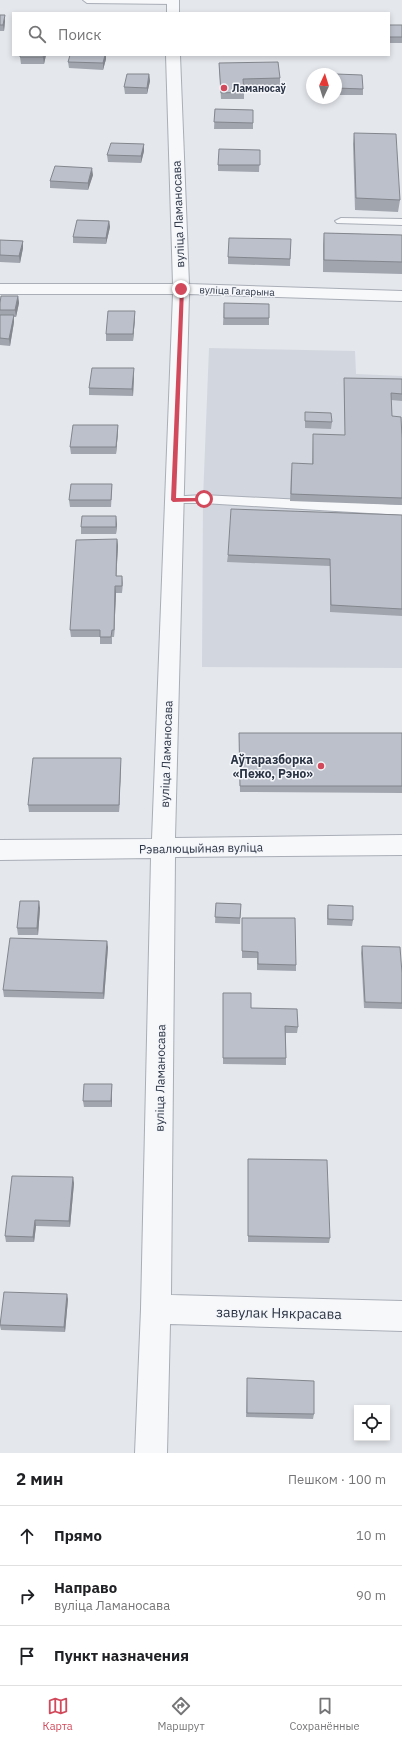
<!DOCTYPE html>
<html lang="ru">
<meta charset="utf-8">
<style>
:root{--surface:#fff;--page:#f6f6f6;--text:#202124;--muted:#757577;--line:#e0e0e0;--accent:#d1495b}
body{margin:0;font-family:"IBM Plex Sans",sans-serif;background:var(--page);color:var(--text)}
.controls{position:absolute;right:12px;bottom:12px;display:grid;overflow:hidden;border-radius:0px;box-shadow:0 2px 6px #0003}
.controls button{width:36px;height:36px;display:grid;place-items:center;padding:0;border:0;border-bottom:1px solid var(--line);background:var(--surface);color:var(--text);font:20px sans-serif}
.compass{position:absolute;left:306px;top:68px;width:36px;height:36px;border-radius:50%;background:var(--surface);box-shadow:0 2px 6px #0003;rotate:4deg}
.stop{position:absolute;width:12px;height:12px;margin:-9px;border:3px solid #d1495b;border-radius:50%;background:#fff}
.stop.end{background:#d1495b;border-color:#fff;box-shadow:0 1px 4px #0008}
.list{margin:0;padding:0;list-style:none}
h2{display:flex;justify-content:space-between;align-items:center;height:52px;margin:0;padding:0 16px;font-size:17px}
h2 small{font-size:13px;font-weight:400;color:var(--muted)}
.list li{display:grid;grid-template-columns:26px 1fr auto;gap:12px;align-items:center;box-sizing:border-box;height:60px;padding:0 16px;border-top:1px solid var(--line)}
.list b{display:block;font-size:15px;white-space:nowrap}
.list p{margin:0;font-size:13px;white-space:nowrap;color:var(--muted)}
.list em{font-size:13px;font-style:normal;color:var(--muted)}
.icon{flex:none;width:22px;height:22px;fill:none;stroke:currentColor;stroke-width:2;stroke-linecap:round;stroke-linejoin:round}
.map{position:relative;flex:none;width:402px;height:1453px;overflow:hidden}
.search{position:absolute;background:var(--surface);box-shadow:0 2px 6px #0003;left:12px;right:12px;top:12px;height:44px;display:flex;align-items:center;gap:10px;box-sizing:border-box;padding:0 14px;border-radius:0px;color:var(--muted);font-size:15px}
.sheet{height:232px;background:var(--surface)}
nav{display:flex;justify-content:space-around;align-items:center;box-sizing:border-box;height:56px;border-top:1px solid var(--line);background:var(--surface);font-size:11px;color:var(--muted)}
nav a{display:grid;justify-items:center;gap:2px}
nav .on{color:var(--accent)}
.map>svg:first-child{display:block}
</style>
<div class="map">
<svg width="402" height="1453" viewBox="0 0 402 1453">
<rect width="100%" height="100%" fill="#e4e7ec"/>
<path fill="#d2d6de" d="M209,348l146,3 1,23 46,2v292l-200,-1 1,-168z"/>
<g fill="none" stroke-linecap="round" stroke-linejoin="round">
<g stroke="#a9aeb7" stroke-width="2">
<path id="lane" d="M83,0h94v1l-4,3 -86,-1z
M341,218l61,1v6l-65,-2 -2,-2z
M203,495l199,10v10l-199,-12h-35l-2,-3 2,-3z"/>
</g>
<g stroke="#a9aeb7" stroke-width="2">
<path id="street" d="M167,0h12v13h-12z
M166,55h14l9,229 213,7v10l-213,-7 -14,544 227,-3v20l-227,2 -4,438 231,6v30l-232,-7 -3,129h-32l6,-144 10,-451 -151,2v-20l152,-1 21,-545h-173v-10h173z"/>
</g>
<use href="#lane" fill="#f7f8fa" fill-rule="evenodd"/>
<use href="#street" fill="#f7f8fa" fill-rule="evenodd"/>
</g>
<path fill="#a1a5ae" d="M0,15l5,6 -1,10h-4z
M389,25h13v18h-13z
M20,55h26l-2,9h-23l-1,-7z
M106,59l-3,11 -34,-2 -1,-6z
M219,63l61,15v7h-36v14h-23z
M149,74l1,7 -3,13h-22l-1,-7z
M336,74l27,15v6h-27z
M215,109l38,1v19h-39z
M354,133l46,67 -2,12 -43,-2 -2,-66z
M144,144v7l-3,12 -33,-1 -1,-7z
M260,150l-1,22 -41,-1v-6z
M93,175l-5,15 -38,-2v-7z
M109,221l1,6 -4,17 -33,-1v-6z
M324,233l78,2v39l-79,-2v-27z
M291,239l-1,27 -62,-2v-7z
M0,240l23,1v7l-3,15 -20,-1z
M18,296l1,7 -3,14h-2v5l-4,24 -10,-1v-35z
M224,303l45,15v7h-46z
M135,318l-2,23h-27v-7z
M134,375l-1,21 -44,-1v-7z
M344,378l58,1v22l-11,-1 1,16 10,22v67l-112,-4 1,-31 21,-6 1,-30 32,1 -1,-50z
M305,412l27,10 -1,7 -26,-1z
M118,425v7l-2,22h-45l-1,-7z
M112,484v7l-1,16h-41l-1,-7z
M402,515v101l-72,-4v-46l-103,-4 1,-7z
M117,524l-1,10h-35v-7z
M117,539l1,7 -2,30h6l1,7 -1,10h-6l-2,44h-2v7h-12v-7h-29l-1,-7z
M239,733h163v60l-162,-1z
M121,765l-2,47h-90l-1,-7z
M216,903l25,1 -1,20 -25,-1z
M328,905l25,15 -1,6 -25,-1v-14z
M40,908l-2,27h-20l-1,-7z
M242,918l54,47v6l-39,-1v-12h-15z
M362,946l40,27v36l-38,-1 -3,-55z
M108,947l-4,52 -100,-2 -1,-7z
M223,993l28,15 47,19 -1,6h-11v32l-63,-1z
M112,1084v23h-28l-1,-6z
M248,1159l82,79 -1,5 -81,-1z
M74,1183l-4,44 -34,-1 -2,16h-28l-1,-6z
M68,1299l-3,33 -64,-2 -1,-4v-4z
M247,1383l67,31 -1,5 -67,-2z"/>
<path fill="#83868d" d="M5,15v6l-1,10 -1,-6z
M44,55h2l-2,9 -1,-7z
M105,55h1v4l-3,11v-7z
M149,74l1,7 -3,13v-6z
M144,144v7l-3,12v-7z
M92,168l1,7 -5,15v-7z
M109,221l1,6 -4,17v-6z
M23,241v7l-3,15 -1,-7z
M18,296l1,7 -3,14 -1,-7z
M135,311v7l-2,23v-7z
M14,315v7l-4,24 -1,-7z
M134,368v7l-1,21 -1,-7z
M118,425v7l-2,22v-7z
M116,516l1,8 -1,10z
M117,539l1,7 -2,37v-7z
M115,586l1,7 -2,44v-7z
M121,758v7l-2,47v-7z
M39,901l1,7 -2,27 -1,-7z
M107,941l1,6 -4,52 -1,-6z
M112,1084v23l-1,-6z
M73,1177l1,6 -4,44 -1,-6z
M35,1220l1,6 -2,16 -1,-5z
M67,1294l1,5 -3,33 -1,-5z"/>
<path fill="#bbc0ca" stroke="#83868d" d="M0,15h5l-2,10h-3z
M389,25h13v12h-13z
M20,55h24l-1,2h-23z
M70,55h35l-2,8 -35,-1z
M278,62l2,16 -37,1 1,13 -23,1 -2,-30z
M127,74h22l-2,14 -23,-1z
M336,74l26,1 1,14 -27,-1z
M215,109l38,1v13l-39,-1z
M354,133l42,1 4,66 -44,-2z
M111,143l33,1 -3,12 -34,-1z
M219,149l41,1v15h-42z
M55,166l37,2 -4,15 -38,-2z
M77,220l32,1 -3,17 -33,-1z
M324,233l78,2v27l-78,-2z
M229,238l62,1 -1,20 -62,-2z
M0,240l23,1 -4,15 -19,-1z
M1,296h17l-3,14h-15v-7z
M224,303l45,1v14h-45z
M108,311h27l-2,23h-27z
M0,315h14l-5,24 -9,-1z
M92,368h42l-2,21 -43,-1z
M344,378l58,1v15l-11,-1 1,23 9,1 1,21v60l-111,-4 1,-31 21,1v-30l32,1z
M305,412l26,1 1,9 -27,-1z
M73,425h45l-2,22h-46z
M71,484h41l-1,16h-42z
M231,509l171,6v94l-71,-4 -1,-46 -102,-4z
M82,516h34v11h-35z
M117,539l-1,37h6v10h-7l-1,44h-2l-1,7h-11v-7h-30l6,-90z
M239,733h163v53h-162z
M33,758h88l-2,47h-91z
M20,901h19l-2,27h-20z
M216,903l25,1 -1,14 -25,-1z
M328,905l25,1v14l-25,-1z
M242,918h53l1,47 -38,-1v-12l-16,-1z
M10,938l97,3 -4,52 -100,-3z
M362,946l38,1 2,26v30l-37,-1z
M223,993h28v15l46,1 1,18 -13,-1 1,32h-63z
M84,1084h28l-1,17h-28z
M248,1159l79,1 3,78 -82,-2z
M12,1176l61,1 -4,44 -34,-1 -2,17 -28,-1z
M4,1292l63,2 -3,33 -64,-2z
M247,1378l67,3v33l-67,-1z"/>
<path fill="#d1495b" d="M180,288l4,1 -8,209h29l-1,3 -31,1 -2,-2z"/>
<g fill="#d1495b" stroke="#f4f6f9" stroke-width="1.5">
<circle cx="224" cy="88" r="4"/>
<circle cx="321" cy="766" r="4"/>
</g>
<g text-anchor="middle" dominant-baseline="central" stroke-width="3" stroke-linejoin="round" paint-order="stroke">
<g font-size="10" font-weight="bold" fill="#2b3445" stroke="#f4f6f9" text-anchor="start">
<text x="232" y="88">Ламаносаў</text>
</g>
<g font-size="10" fill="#2b3445" stroke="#f4f6f9">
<text transform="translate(237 291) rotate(2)">вуліца Гагарына</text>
</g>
<g font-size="12" fill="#2b3445" stroke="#f4f6f9">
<text transform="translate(178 214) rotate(-92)">вуліца Ламаносава</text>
<text transform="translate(166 754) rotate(-88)">вуліца Ламаносава</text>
<text transform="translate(201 848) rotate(-1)">Рэвалюцыйная вуліца</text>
<text transform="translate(160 1078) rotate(-89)">вуліца Ламаносава</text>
</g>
<g font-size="12" font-weight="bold" fill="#2b3445" stroke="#f4f6f9" text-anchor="end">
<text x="313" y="759">Аўтаразборка<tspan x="313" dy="14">«Пежо, Рэно»</tspan></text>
</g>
<g font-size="14" fill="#2b3445" stroke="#f4f6f9">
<text transform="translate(279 1313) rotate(1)">завулак Някрасава</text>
</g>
</g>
</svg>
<div class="controls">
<button><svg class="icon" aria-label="locate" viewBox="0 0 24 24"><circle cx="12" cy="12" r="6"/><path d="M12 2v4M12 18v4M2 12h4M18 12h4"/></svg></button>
</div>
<svg class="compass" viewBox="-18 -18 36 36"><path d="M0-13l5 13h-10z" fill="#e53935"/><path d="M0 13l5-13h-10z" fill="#757577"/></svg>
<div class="stop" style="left:204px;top:499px"></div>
<div class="stop end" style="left:181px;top:289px"></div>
<div class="search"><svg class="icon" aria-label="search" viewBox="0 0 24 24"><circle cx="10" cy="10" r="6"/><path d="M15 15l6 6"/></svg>Поиск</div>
</div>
<section class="sheet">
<h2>2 мин<small>Пешком · 100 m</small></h2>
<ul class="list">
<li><svg class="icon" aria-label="ahead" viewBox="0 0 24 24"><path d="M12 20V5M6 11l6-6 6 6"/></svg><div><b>Прямо</b></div><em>10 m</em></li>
<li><svg class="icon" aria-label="right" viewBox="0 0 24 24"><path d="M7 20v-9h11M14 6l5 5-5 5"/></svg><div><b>Направо</b><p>вуліца Ламаносава</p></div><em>90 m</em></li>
<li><svg class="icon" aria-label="arrive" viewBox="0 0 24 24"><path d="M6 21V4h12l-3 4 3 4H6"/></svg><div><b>Пункт назначения</b></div></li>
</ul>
</section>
<nav>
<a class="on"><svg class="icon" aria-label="map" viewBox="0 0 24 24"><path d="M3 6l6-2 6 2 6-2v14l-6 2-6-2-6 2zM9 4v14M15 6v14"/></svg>Карта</a>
<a><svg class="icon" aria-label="directions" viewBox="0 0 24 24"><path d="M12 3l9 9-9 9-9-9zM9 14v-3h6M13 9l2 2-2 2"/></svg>Маршрут</a>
<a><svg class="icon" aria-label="saved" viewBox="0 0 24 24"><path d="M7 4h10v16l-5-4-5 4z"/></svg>Сохранённые</a>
</nav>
